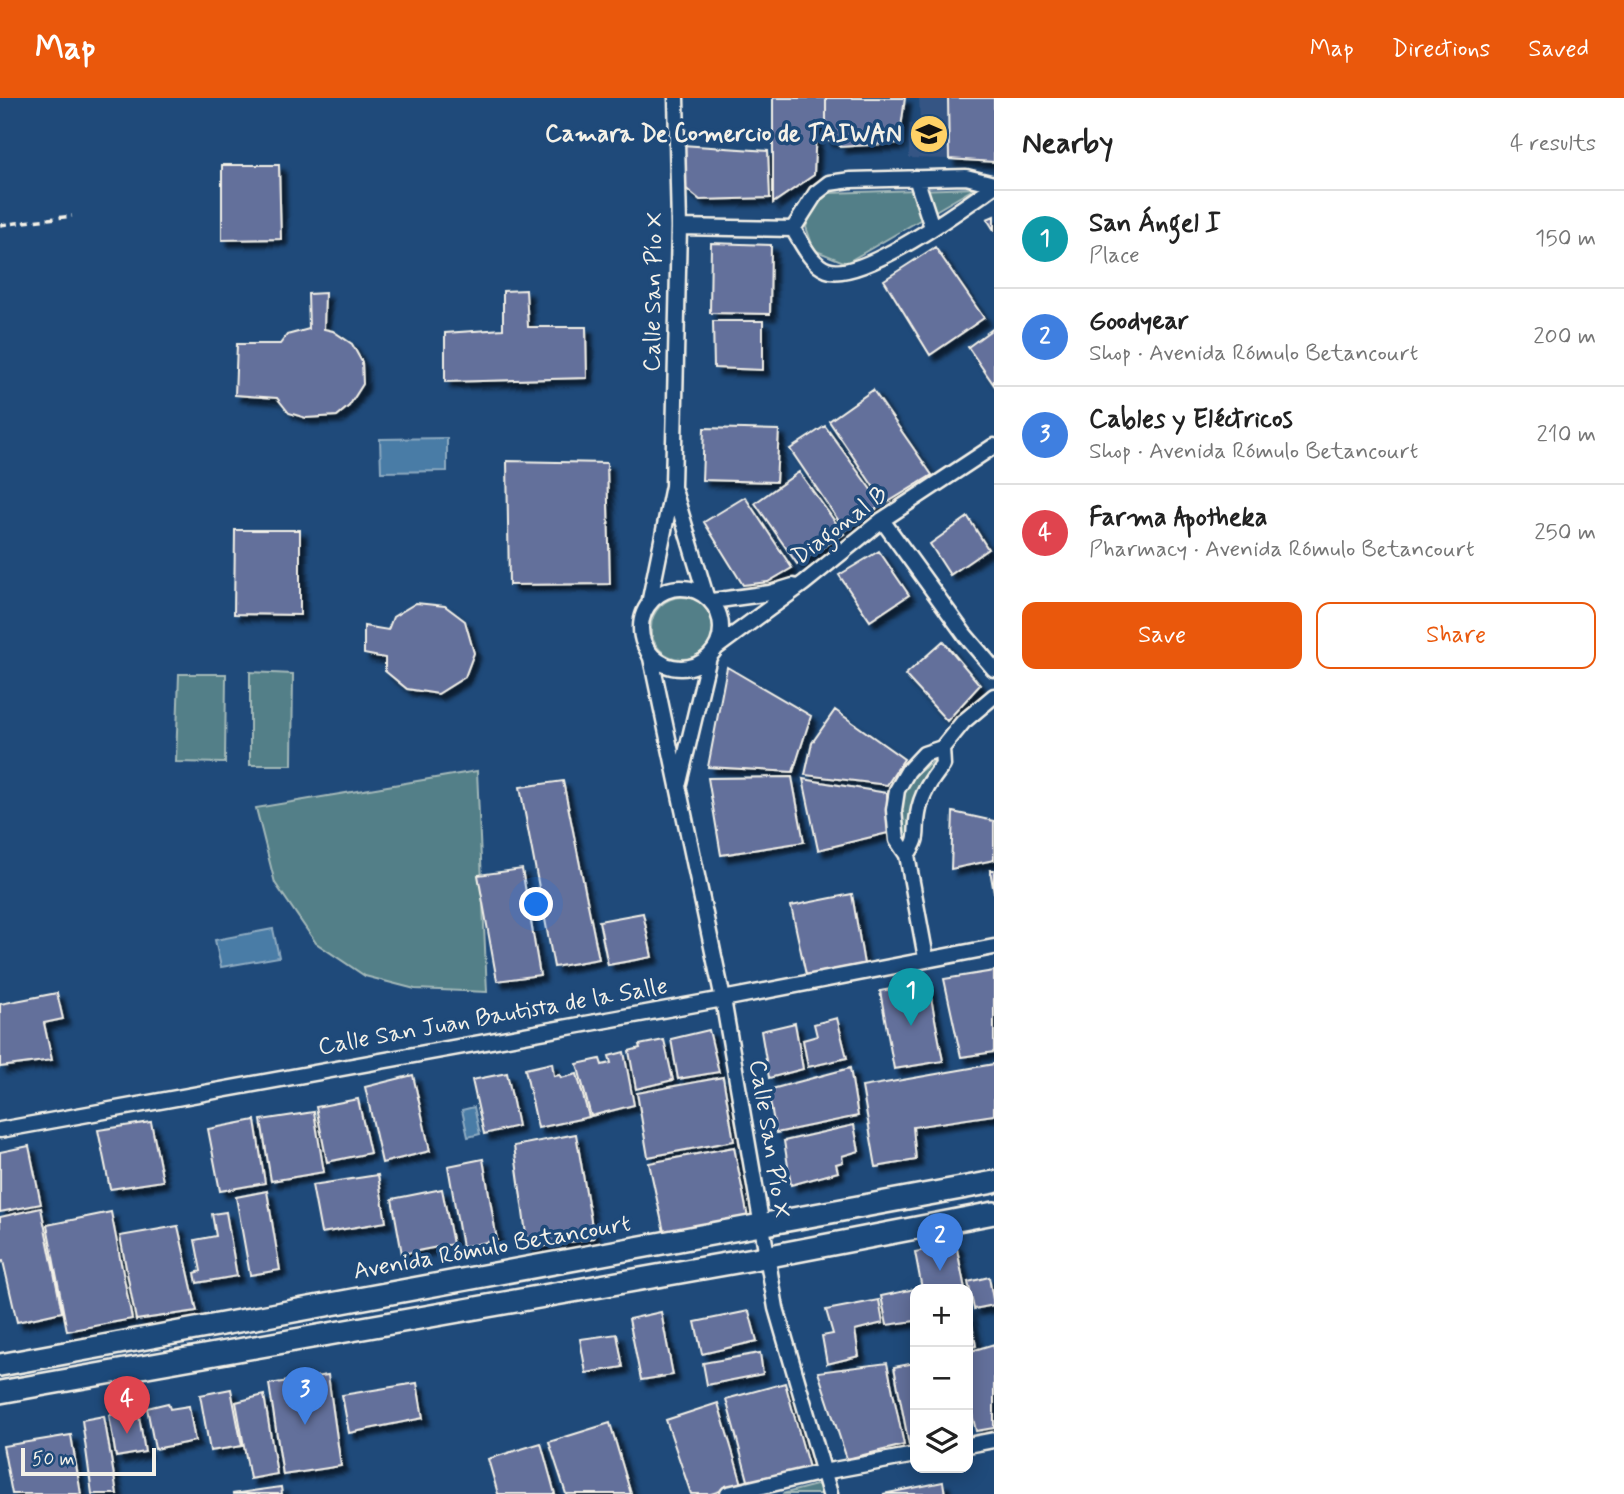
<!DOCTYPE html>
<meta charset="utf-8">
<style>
:root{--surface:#fff;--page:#f6f6f6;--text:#222;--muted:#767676;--line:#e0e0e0;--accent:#ea580c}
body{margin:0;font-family:Mynerve,sans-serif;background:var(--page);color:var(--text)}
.controls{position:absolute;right:21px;bottom:21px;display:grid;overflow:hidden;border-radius:14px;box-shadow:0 4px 18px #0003}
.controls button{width:63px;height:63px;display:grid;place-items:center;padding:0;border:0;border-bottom:2px solid var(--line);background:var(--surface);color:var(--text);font:35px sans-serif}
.scale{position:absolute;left:21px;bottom:18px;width:135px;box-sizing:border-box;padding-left:7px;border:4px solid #f4f1e8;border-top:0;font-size:19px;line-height:24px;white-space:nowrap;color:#f4f1e8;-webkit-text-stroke:5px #1f4a7a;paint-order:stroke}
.you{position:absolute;left:537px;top:807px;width:24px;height:24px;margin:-18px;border:5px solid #fff;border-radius:50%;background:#1a73e8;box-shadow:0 0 0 10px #1a73e833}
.badge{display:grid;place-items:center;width:46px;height:46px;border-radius:50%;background:var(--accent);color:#fff;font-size:23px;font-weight:700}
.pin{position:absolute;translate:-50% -58px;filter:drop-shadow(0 2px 4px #0008)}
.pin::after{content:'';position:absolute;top:37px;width:24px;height:21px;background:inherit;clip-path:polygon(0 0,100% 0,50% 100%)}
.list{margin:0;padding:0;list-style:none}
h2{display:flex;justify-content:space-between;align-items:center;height:91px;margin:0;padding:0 28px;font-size:30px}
h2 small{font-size:23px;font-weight:400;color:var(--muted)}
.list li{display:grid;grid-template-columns:46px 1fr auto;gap:21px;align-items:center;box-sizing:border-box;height:98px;padding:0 28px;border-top:2px solid var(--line)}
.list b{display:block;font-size:26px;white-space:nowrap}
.list p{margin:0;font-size:23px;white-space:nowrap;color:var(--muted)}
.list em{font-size:23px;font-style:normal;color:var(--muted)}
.actions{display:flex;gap:14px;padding:21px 28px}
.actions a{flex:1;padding:16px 0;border:2px solid var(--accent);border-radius:14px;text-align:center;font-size:24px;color:var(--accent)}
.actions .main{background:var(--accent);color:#fff}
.icon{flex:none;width:38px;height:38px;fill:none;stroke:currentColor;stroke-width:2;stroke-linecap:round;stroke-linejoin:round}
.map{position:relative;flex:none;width:994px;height:1396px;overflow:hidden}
header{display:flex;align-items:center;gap:42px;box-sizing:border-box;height:98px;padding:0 35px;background:var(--accent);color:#fff}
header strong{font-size:33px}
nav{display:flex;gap:38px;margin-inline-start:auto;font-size:24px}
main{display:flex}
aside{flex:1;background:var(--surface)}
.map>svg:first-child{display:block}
</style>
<header>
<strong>Map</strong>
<nav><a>Map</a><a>Directions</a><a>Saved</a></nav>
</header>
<main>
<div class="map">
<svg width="994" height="1396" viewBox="0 0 994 1396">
<defs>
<filter id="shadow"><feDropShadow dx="6" dy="6" stdDeviation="2" flood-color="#0009"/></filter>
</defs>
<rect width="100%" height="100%" fill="#1f4a7a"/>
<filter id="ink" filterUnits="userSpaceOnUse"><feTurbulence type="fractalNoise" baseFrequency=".0143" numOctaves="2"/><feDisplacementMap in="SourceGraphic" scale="14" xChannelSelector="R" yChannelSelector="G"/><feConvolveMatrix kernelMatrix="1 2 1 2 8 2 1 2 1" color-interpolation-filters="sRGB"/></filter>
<g filter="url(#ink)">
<path fill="#345584" d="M919,0h29l1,61 -40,-1v-34l11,-1z"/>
<path fill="#527f88" stroke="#a3b8b8" stroke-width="2" d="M975,90l-129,75 -32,-13 -8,-23 8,-20 15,-14z
M651 530a31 31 0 1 1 62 0a31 31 0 1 1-62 0Z
M250,574l43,2 -1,91h-42z
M179,576h47l-1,89 -49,-1z
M938,660l-18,39 -15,46c-14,-48 -7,-57 33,-85z
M477,673l10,221 -72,-3 -50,-13 -49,-33 -41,-60 -19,-75z
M820,1386l3,10h-41z"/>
<path fill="#497ba6" stroke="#8daac0" stroke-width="2" d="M447,340v33l-66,1 -1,-33z
M273,831l6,28 -58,10 -6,-27z
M474,1009l6,27 -12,3 -6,-27z"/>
<path fill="#64709b" stroke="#f4f1e8" stroke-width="2" filter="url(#shadow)" d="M773,0h53v27h-10l-2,50 -41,28z
M826,0h79l-6,45 -59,4 -1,-6 -13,-1z
M948,0h46v64l-45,-3z
M682,47l86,6 2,47 -70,2 -16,-13z
M222,67h57l2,74 -59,1z
M994,118v14l-7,-11z
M711,145l60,2 -1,69 -60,-1z
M935,149l49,71 -54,37 -46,-75z
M526,192l2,37h58l1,51 -142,4v-49l58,-4v-38z
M325,195l-1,36 9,2 19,13 10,18 1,22 -14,22 -12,10 -31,2 -17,-5 -12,-15 -42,-3 2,-51h43l7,-9 22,-6 -1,-35z
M713,223h50v49l-49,-2z
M994,230v57l-26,-38z
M873,292l59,85 -47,29 -56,-83z
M825,328l57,79 -37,25 -55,-81z
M704,330l75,2 -3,52 -74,-2z
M507,363l100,2 3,121 -101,1z
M799,374l45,62 -47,30 -42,-61z
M745,399l47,71 -24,14 -25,3 -39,-63z
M968,419l20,32 -38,26 -20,-31z
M235,432h65v85l-66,-1z
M879,453l30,44 -39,26 -31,-46z
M416,505l29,3 20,15 9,32 -9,24 -27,17 -31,-5 -22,-18v-13l-21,-4v-28l24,4 5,-13z
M943,543l37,44 -33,36 -42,-46z
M727,569l84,49 -18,56 -85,-5z
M835,612l69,49 -17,26 -82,-10 7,-32z
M792,679l12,65 -83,13 -13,-77z
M803,681l84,14 1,40 -70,17z
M563,683l36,178 -45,8 -34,-180z
M953,714l41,9v39l-43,9z
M522,771l18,106 -43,6 -19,-106z
M990,772h4v23z
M852,796l12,70 -58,11 -15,-69z
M643,815l9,44 -44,8 -9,-44z
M994,873v81l-33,5 -17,-78z
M928,884l15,79 -49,8 -14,-78z
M57,895l6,26 -19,4 8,37 -52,7v-63z
M837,920l10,40 -39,9 -5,-27 14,-4 -3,-12z
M795,925l8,46 -34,9 -8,-47z
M709,932l10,42 -41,7 -7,-40z
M664,942l9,40 -37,9 -7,-38 11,-3 -1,-3z
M624,954l10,53 -43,11 -14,-52 23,-5 2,6 9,-2 -2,-7z
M552,965l2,13 6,-1 1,3 16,-4 12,43 -51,11 -13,-59z
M994,966v51l-81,12 3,33 -40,7 -14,-80z
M850,970l8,48 -82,17 -8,-43z
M507,975l11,53 -34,8 -12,-54z
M413,977l17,76 -48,12 -17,-76z
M723,979l11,64 -86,16 -11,-64z
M358,1001l12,54 -43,9 -11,-55z
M314,1014l10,60 -53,9 -10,-61z
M255,1022l10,63 -45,8 -12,-62z
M151,1024l12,59 -53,8 -12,-59z
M854,1027l5,26 -17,5 1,6 -7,2 2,8 -47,13 -7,-44z
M576,1036l18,104 -66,11 -14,-103z
M29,1048l12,58 -41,8v-60z
M734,1049l14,71 -84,14 -15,-69z
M483,1061l14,81 -35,7 -14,-81z
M378,1077l8,47 -65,11 -9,-48z
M442,1091l11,55 -51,10 -10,-55z
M267,1093l13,79 -30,5 -14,-78z
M41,1110l21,104 -45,10 -14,-61 -3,1v-45z
M111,1114l21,107 -65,12 -20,-106z
M226,1114l11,64 -40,7 -2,-10 6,-2 -6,-31 21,-4 -4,-22z
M178,1128l19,85 -61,9 -16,-84z
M956,1146l9,45h-43l-7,-37z
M989,1179l5,28 -20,4 -6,-27z
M915,1191v32l-28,4 -6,-29z
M879,1202l4,23 -28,7 4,26 -32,8 -5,-28 11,-2 -7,-24z
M968,1206l8,42 -8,2z
M749,1213l8,30 -55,13 -7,-32z
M661,1214l12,63 -32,5 -12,-61z
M617,1236l6,33 -37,6 -6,-34z
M994,1246v84l-18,3 -8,-34v-45z
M760,1255l3,21 -56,11 -4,-22z
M887,1265l17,82 -57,14 -29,-87z
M915,1265v81l-6,1 -15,-78z
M328,1277l13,91 -58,9 -14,-91z
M417,1285l6,35 -74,15 -7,-38z
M785,1285l24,85 -60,16 -23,-85z
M231,1291l11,57 -32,5 -10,-56z
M264,1297l13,79 -27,5 -14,-77z
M168,1305l2,6 19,-3 6,35 -40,8 -8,-41z
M718,1305l24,81 -31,10h-20l-25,-74z
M138,1312l7,42 -29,5 -7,-42z
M104,1318l13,78h-25l-10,-74z
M610,1325l21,71h-65l-17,-52z
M71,1337l10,59h-69l-9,-48z
M541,1345l14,51h-57l-10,-35z
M943,1384l2,12h-62z
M281,1389l1,7h-50z"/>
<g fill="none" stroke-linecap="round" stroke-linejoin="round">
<g stroke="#f4f1e8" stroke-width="19">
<path id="street" d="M916,80l16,49
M679,129l114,2
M793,131c9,14 18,35 34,41 34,13 137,-63 167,-84
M793,131l23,-36 13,-10 22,-3 115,-3 28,7
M674,392l32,106
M882,422l83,115 29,34
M641 530a40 40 0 1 1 80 0a40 40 0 1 1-80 0Z
M712,503l58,-8 23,-7
M649,506l24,-118 6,-259 -3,-129
M643,543l8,17 72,341 53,309 54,186
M717,549l87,-64 78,-63 112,-74
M679,685l30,-126
M907,757c14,-20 7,-19 11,-41 3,-20 13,-34 25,-49l-1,-17
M926,860l-19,-103 -10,-15 -1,-9 -2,-21 3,-20 11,-19 16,-17 18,-6 21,-26 31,-26
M0,1032l723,-131 271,-52
M968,1347l26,-5
M728,1396l95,-22 92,-17"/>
</g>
<g stroke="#f4f1e8" stroke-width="26">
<path id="secondary" d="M0,1267l994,-183
M0,1294l765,-135 229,-44"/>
</g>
<path stroke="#f4f1e8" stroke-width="3.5" stroke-dasharray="7 5" stroke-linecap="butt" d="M0,127l72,-9"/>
<use href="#street" stroke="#1f4a7a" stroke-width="14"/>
<use href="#secondary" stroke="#1f4a7a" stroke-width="21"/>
</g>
</g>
<defs>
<g id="school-disc" transform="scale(2.0125)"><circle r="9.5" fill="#ffd166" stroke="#1f4a7a"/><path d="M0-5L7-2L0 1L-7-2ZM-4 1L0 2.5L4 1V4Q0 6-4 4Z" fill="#111"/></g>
</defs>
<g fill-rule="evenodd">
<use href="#school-disc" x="929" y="36"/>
</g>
<g text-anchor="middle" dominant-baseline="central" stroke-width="7" stroke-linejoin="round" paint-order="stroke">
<g font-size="24" font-weight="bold" fill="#f4f1e8" stroke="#1f4a7a" text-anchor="end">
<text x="902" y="36">Camara De Comercio de TAIWAN</text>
</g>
<g font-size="24" fill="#f4f1e8" stroke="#1f4a7a">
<text transform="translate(654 194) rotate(-89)">Calle San Pío X</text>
<text transform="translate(840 428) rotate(-37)">Diagonal B</text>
<text transform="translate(493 919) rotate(-10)">Calle San Juan Bautista de la Salle</text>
<text transform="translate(769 1041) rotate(81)">Calle San Pío X</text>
<text transform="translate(492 1150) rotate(-10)">Avenida Rómulo Betancourt</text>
</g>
</g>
</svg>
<div class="controls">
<button>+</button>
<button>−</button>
<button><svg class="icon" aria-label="layers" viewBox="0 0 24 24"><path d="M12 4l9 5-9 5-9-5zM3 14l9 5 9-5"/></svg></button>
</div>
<div class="scale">50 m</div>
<div class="you"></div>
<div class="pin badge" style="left:911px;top:928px;background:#0f9aa8">1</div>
<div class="pin badge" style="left:940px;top:1173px;background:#3f7fe0">2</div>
<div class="pin badge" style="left:305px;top:1327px;background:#3f7fe0">3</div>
<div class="pin badge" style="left:127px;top:1336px;background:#e0444e">4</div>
</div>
<aside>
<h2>Nearby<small>4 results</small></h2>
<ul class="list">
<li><span class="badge" style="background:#0f9aa8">1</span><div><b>San Ángel I</b><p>Place</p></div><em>150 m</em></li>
<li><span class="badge" style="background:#3f7fe0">2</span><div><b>Goodyear</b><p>Shop · Avenida Rómulo Betancourt</p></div><em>200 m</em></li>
<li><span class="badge" style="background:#3f7fe0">3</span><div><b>Cables y Eléctricos</b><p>Shop · Avenida Rómulo Betancourt</p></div><em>210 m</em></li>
<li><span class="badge" style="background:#e0444e">4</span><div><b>Farma Apotheka</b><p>Pharmacy · Avenida Rómulo Betancourt</p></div><em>250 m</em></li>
</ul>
<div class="actions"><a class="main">Save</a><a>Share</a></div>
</aside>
</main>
